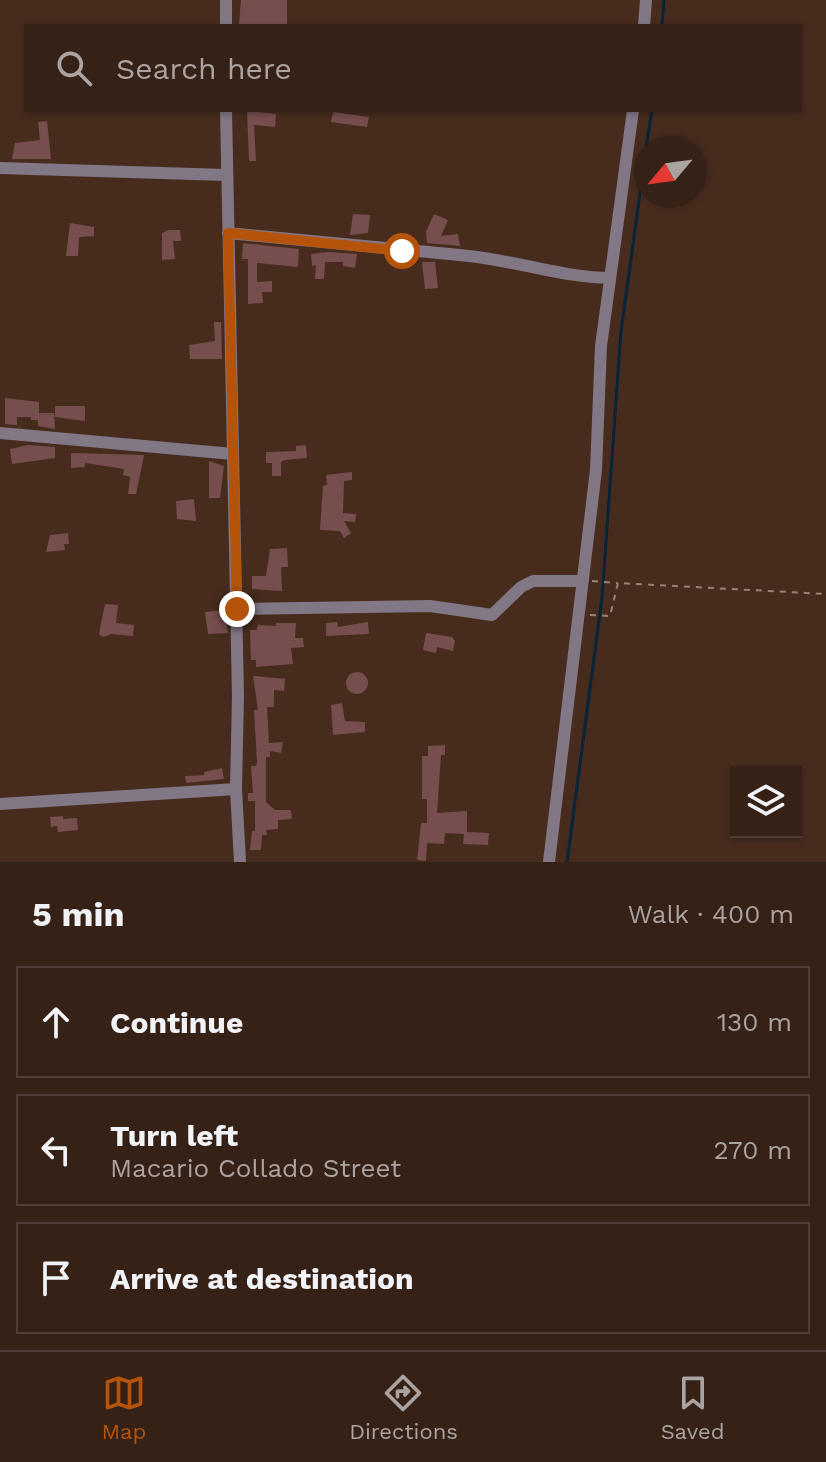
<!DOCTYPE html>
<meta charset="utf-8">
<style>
:root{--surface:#352116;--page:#402e23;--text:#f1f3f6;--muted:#aaa3a1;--line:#4f3e35;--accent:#b45309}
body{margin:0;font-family:"Work Sans",sans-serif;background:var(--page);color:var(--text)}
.controls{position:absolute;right:24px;bottom:24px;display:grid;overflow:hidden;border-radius:0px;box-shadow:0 2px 6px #0004}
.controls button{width:72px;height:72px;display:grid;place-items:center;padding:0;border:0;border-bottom:2px solid var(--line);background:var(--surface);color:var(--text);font:40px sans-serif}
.compass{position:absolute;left:634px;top:136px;width:72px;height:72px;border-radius:50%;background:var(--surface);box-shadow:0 2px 6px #0004;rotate:241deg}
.stop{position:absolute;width:24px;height:24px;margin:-18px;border:6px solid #b45309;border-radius:50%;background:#fff}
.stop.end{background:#b45309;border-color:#fff;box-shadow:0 2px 8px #0008}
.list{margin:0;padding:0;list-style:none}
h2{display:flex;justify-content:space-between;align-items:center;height:104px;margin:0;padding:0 32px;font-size:34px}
h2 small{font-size:26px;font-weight:400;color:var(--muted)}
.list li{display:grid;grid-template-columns:52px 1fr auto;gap:24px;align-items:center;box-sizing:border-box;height:112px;margin:0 16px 16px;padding:0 16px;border:2px solid var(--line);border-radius:0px}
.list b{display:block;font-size:30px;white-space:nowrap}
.list p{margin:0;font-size:26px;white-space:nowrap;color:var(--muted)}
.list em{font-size:26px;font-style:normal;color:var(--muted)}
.icon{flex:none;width:44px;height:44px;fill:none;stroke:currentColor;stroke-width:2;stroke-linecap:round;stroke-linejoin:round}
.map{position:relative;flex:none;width:826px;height:862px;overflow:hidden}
.search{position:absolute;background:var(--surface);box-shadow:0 2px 6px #0004;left:24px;right:24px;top:24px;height:88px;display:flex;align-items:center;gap:20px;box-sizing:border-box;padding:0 28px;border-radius:0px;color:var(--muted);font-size:30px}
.sheet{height:488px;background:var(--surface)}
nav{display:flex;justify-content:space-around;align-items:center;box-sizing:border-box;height:112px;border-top:2px solid var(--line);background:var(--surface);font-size:22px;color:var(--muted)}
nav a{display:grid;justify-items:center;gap:4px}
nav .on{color:var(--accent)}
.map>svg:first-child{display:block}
</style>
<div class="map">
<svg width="826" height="862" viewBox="0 0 826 862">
<rect width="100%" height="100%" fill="#472c1e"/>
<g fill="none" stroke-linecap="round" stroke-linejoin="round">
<path stroke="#052439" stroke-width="3" d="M662,26l2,-26
M646,148l6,-38
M567,862l35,-264 19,-267 25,-181"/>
</g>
<path fill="#754e4d" d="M241,0h46v26l-48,-1z
M247,111l29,3 -1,13 -21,-2 2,36h-7z
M333,112l36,5 -2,10 -36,-5z
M47,121l4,38h-39l3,-16 25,-3 -2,-18z
M353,214l17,1 -2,18 -18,2z
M434,214l14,6 -7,16 17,-2 2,12 -33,-3 -1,-11z
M70,223l24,4v9l-15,1 -1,19h-12z
M169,230h11l1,11h-8l2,18 -13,1v-27z
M243,243l56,6 -1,18 -41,-4v19l15,-1v11h-10l1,11 -15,1v-45h-6z
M327,252l30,2 -2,14 -12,-2v-4h-18l-1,17h-9l1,-14 -4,1 -1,-12z
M422,262h13l3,26 -13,1z
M214,322h7l1,37h-32l-1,-14 26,-4z
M5,398l34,4v11h15l1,16 -17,-3v-6h-7v-3h-14v8l-12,-1z
M55,406h30v15l-30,-4z
M28,445l27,2v11l-43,6 -2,-15z
M306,445l1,13 -22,2 -4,2v14h-9v-13h-6v-11l30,-1v-5z
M71,453l73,2 -8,39h-8l2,-17 -7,-2 1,-6 -39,-6v4l-14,1z
M209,461l15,5 -4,32h-11z
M352,472v8l-8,1 -1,32 13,1 -1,8 -11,-1 7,12 -7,5 -4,-7 -20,-1 3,-44 4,-1 -1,-10z
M194,499l2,22 -19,-2 -1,-18z
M68,533l1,11h-5l1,6 -19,2 4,-17z
M287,548l1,19h-7l1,24 -30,-2v-13h14l4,-27z
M105,604l13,1 -2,18 18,2 -1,11 -22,-2 -8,3 -4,-3z
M225,610l3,23 -20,1 -3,-22z
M337,622l1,5 30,-5 1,12 -43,2v-13z
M276,623h20l-1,15h8l1,9 -13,1 2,16 -37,3v-7h-5l-1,-30h7l1,-5 18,1z
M426,633l26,4 3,4 -2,10 -16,-4 -1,6 -13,-3z
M346 683a11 11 0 1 1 22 0a11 11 0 1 1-22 0Z
M253,676l32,3 -1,12 -10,-1v17h-7l2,36 14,-1 -2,11 -11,-2v6h-4v45l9,8h16l1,9 -14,1v9l-12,1 1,5h-5l-1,15h-11l2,-19h3v-30h-7v-8h5l-2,-27h5l1,-4 -3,-52h4z
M342,703l3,18 20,1v10l-32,3 -2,-30z
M445,745v10h-4l-4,58 30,-2v21l22,1 -1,12 -25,-1 1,-10 -19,-1 -1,11 -17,-1 -1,18 -9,-1 4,-37h6v-24h-5v-43h6v-10z
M222,768l2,11 -38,4 -1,-7 19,-1v-3z
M63,816v3l14,-1 1,12 -20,2 -1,-6 -6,1 -1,-10z"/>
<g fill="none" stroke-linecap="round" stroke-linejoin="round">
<path stroke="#988176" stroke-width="2" stroke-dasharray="6 6" stroke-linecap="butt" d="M592,581l25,2
M590,615l20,1 8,-33 208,11"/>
<path stroke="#817785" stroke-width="12" d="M226,0v26
M644,26l2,-26
M226,110l12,586 -2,93 4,73
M0,168l226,7
M228,233c81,8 161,15 241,23 48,5 92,21 140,22
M0,433l233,21
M237,609l193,-3 62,9 29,-28 12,-6h50
M0,804l236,-15
M549,862l47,-392 5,-124 32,-236"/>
</g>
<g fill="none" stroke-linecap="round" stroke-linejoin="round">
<path stroke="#b45309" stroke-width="10" d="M237,609l-9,-376 174,18"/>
</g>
</svg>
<div class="controls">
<button><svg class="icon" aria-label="layers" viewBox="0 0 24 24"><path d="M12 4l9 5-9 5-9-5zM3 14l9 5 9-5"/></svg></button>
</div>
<svg class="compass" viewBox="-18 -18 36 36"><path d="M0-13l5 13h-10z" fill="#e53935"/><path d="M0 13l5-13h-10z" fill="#aaa3a1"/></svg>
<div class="stop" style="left:402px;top:251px"></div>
<div class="stop end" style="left:237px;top:609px"></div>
<div class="search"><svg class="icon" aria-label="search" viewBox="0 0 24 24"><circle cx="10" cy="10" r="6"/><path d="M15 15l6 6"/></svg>Search here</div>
</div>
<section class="sheet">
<h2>5 min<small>Walk · 400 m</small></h2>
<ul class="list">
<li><svg class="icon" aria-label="ahead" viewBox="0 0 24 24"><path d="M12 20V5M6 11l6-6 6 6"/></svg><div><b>Continue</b></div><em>130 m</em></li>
<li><svg class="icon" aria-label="left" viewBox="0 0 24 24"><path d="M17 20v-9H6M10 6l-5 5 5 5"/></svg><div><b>Turn left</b><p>Macario Collado Street</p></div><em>270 m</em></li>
<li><svg class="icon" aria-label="arrive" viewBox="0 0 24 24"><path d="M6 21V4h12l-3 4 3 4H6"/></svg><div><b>Arrive at destination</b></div></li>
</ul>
</section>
<nav>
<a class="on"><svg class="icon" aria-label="map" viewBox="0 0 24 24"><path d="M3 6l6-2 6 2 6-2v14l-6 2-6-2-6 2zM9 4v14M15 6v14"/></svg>Map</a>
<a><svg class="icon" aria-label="directions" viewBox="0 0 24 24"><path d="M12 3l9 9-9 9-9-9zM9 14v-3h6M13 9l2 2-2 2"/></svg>Directions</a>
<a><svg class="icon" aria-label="saved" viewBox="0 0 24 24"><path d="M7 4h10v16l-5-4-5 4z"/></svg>Saved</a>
</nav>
